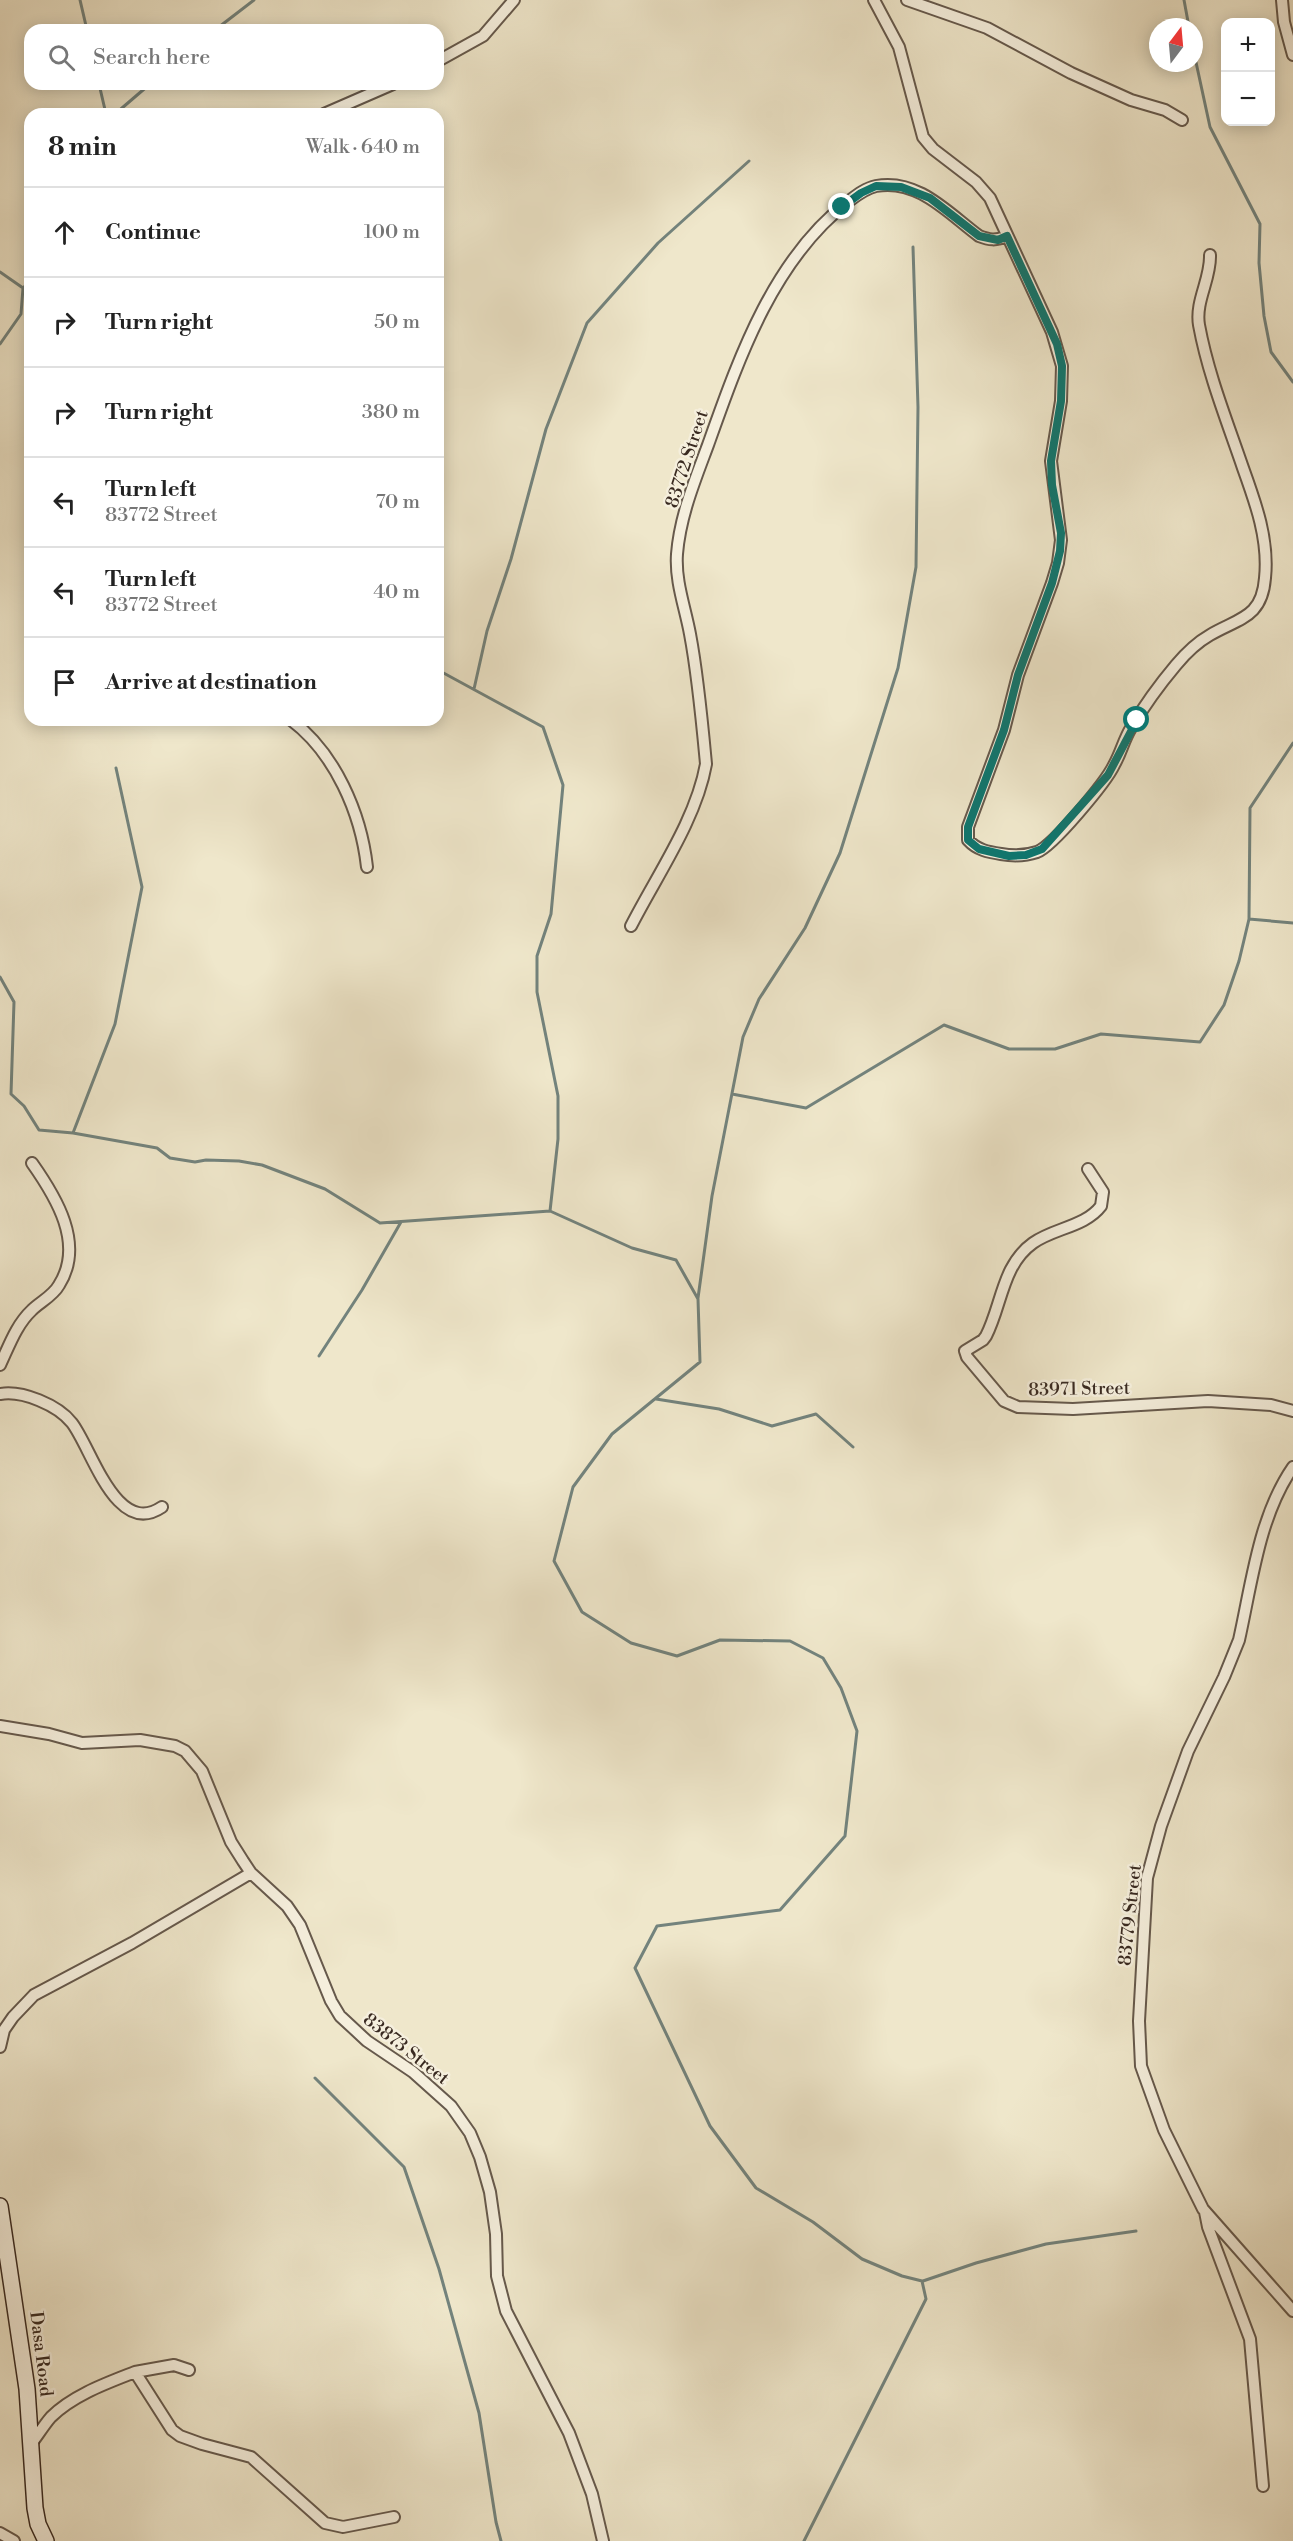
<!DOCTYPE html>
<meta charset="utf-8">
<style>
:root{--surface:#fff;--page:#f6f6f6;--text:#222;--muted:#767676;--line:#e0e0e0}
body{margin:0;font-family:"Libre Bodoni",serif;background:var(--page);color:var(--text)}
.controls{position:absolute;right:18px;top:18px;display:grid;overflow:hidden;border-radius:12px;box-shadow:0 3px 15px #0003}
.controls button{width:54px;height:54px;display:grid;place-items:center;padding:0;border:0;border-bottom:2px solid var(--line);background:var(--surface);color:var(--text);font:30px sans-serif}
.compass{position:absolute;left:1149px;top:18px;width:54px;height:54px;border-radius:50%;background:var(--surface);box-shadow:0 3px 15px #0003;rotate:16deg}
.stop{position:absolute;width:18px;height:18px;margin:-14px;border:4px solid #0f766e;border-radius:50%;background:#fff}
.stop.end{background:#0f766e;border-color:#fff;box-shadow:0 2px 6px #0008}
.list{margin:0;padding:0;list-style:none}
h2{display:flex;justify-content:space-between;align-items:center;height:78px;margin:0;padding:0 24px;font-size:26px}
h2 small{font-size:20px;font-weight:400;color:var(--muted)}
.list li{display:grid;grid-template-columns:39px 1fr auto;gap:18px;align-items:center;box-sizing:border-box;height:90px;padding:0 24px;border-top:2px solid var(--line)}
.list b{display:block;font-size:22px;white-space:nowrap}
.list p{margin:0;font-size:20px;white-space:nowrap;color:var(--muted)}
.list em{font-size:20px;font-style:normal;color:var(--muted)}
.icon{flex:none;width:33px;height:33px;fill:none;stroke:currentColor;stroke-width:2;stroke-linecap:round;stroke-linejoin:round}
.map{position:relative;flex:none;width:1293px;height:2541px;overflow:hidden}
.search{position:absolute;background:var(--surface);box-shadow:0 3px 15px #0003;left:24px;top:24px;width:420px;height:66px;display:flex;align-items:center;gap:15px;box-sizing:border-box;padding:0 21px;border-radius:18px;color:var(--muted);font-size:22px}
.panel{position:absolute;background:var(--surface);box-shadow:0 3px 15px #0003;left:24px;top:108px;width:420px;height:618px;border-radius:18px}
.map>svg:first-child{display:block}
</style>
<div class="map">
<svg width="1293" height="2541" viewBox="0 0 1293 2541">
<rect width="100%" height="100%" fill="#efe7cb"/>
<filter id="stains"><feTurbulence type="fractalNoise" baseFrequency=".00333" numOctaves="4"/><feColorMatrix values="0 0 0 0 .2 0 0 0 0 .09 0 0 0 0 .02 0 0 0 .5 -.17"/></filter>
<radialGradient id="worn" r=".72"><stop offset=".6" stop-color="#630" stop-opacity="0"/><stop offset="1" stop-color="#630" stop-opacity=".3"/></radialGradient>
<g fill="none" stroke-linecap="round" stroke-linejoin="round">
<path stroke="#73837d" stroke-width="3" d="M80,0l7,30
M1184,0l5,27
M215,30l39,-30
M1194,53l16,74 50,97 -1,39 5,53 7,36 22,30
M99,84l7,30
M115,114l35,-30
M0,272l23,16
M0,344l21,-30 2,-26 7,-6
M438,670l105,57 20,58 -12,129 -14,42v36l21,104v43l-8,72
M474,689l13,-58 24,-72 35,-130 41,-106 71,-80 91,-82
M1249,919l44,4
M0,977l14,25 -3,92 13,12 15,24 34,3 84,15 13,10 25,4 11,-2 33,1 23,4 63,24 55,34 170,-12 82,37 44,12 22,39 2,63 -88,72 -39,53 -19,74 28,51 49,31 46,13 43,-16 70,1 33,17 18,30 16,43 -12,105 -65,74 -123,16 -22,42 75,158 46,62 57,34 49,37 40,17 20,5 4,18 -122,242
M732,1094l74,14 138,-83 65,24h46l46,-15 99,8 24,-37 15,-44 10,-42 1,-111 43,-65
M73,1133l42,-109 27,-137 -26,-119
M698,1298l14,-102 31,-159 16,-38 46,-71 35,-75 58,-185 18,-101 2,-160 -5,-160
M319,1356l43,-66 39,-68
M656,1399l63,10 53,17 44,-12 37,33
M315,2078l89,89 35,102 40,144 17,109 5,19
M923,2281l53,-18 70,-19 90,-13"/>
<g stroke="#66594c" stroke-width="14">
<path id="street" d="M874,0l25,47 24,90 10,12 43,33 14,16 62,134 10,34 -1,35 -10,60 10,79 -3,23 -6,20 -34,92 -14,55 -36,97v13c9,10 20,12 33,14 11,2 24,2 36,-2 16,-6 69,-70 77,-87 7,-12 10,-26 17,-37 13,-22 29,-44 45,-63 10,-12 20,-22 34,-30 29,-17 52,-17 55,-57 4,-38 -9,-74 -22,-110 -16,-47 -35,-94 -44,-143 -4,-24 12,-46 11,-70
M907,0l80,28 84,45 60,27 34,10 17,10
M1282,0l2,22 9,33
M438,61l45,-25 31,-36
M324,114l69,-30
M291,720c44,33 70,93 76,147
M631,926c26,-51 65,-106 75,-162 -4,-43 -8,-88 -16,-130 -5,-27 -15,-53 -13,-80 3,-38 18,-74 31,-109 31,-87 65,-186 141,-244 8,-6 17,-13 27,-15 42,-8 73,28 103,50 10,4 17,5 28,0
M1088,1169l15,23 -2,14c-16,21 -47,22 -68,37 -31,22 -31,62 -47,93l-3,4 -18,11 2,6 37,44 14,6 55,2 135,-8 63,4 22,6
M0,1365c9,-19 16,-40 32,-55 8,-8 21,-14 27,-25 26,-41 -3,-88 -27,-122
M0,1394c22,-4 58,11 72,29 20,26 44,115 90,84
M1293,1467c-34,49 -41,115 -54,173l-15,37 -36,74 -27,75 -14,52 -8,143 2,45 23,64 39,79 90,102
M0,1726l49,8 33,9 58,-3 35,6 10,5 17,20 29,71 12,19 8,12 36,33 13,19 31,76 9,15 27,25 46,31 38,34 19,27 10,24 10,35 6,42 1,42 9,35 63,122 23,61 11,47
M0,2047l4,-17 9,-13 21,-22 98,-52 119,-70
M1205,2212l3,15 42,112 13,147
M135,2372l39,-7 15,5
M31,2444c7,-9 13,-19 20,-27 22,-22 56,-34 84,-45l37,58 8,6 22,8 49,13 74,66 18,4 51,-10
M0,2533l14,8"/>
</g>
<g stroke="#392a21" stroke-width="18">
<path id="secondary" d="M0,2206l27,183 8,119 3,16 8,17"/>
</g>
<use href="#street" stroke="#f5efdd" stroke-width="10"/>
<use href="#secondary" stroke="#f5efdd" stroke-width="15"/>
</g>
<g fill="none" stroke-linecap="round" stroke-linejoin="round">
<path stroke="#0f766e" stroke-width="8" d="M842,207l19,-14 15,-7 25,1 29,11 49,38 19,4 9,-4 50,108 5,22 -1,35 -10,60 1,24 9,48 -1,18 -8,32 -34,92 -14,55 -36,97v13l11,9 30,7 17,-1 16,-6 66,-74 29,-55"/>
</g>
<g text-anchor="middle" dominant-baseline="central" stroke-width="5" stroke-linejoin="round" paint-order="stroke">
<g font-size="18" fill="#392a21" stroke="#f5efdd">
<text transform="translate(687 459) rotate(-72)">83772 Street</text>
<text transform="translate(1079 1389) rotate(-1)">83971 Street</text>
<text transform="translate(1130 1915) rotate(-84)">83779 Street</text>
<text transform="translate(406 2049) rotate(38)">83873 Street</text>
<text transform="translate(41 2354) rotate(83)">Dasa Road</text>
</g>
</g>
<rect width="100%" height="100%" filter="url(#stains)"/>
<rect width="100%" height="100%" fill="url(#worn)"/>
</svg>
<div class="controls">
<button>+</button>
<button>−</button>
</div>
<svg class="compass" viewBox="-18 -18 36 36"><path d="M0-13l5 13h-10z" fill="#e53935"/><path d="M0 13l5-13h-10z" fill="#767676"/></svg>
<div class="stop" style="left:1137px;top:720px"></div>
<div class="stop end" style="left:842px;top:207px"></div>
<div class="search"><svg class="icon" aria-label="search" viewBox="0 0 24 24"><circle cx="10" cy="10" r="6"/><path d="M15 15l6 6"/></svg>Search here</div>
<section class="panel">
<h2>8 min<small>Walk · 640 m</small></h2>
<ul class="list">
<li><svg class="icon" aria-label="ahead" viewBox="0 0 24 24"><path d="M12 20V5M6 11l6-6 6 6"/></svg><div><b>Continue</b></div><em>100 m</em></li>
<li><svg class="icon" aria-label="right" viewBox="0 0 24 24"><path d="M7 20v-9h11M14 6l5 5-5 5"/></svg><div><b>Turn right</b></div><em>50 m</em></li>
<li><svg class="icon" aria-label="right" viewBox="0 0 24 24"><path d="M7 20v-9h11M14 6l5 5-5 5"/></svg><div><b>Turn right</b></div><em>380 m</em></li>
<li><svg class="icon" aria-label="left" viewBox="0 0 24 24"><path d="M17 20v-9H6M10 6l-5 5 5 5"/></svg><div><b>Turn left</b><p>83772 Street</p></div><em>70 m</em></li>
<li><svg class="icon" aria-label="left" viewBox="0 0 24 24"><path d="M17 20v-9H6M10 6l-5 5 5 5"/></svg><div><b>Turn left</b><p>83772 Street</p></div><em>40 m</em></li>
<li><svg class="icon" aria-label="arrive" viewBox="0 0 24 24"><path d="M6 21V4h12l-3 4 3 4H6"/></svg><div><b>Arrive at destination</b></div></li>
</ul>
</section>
</div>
